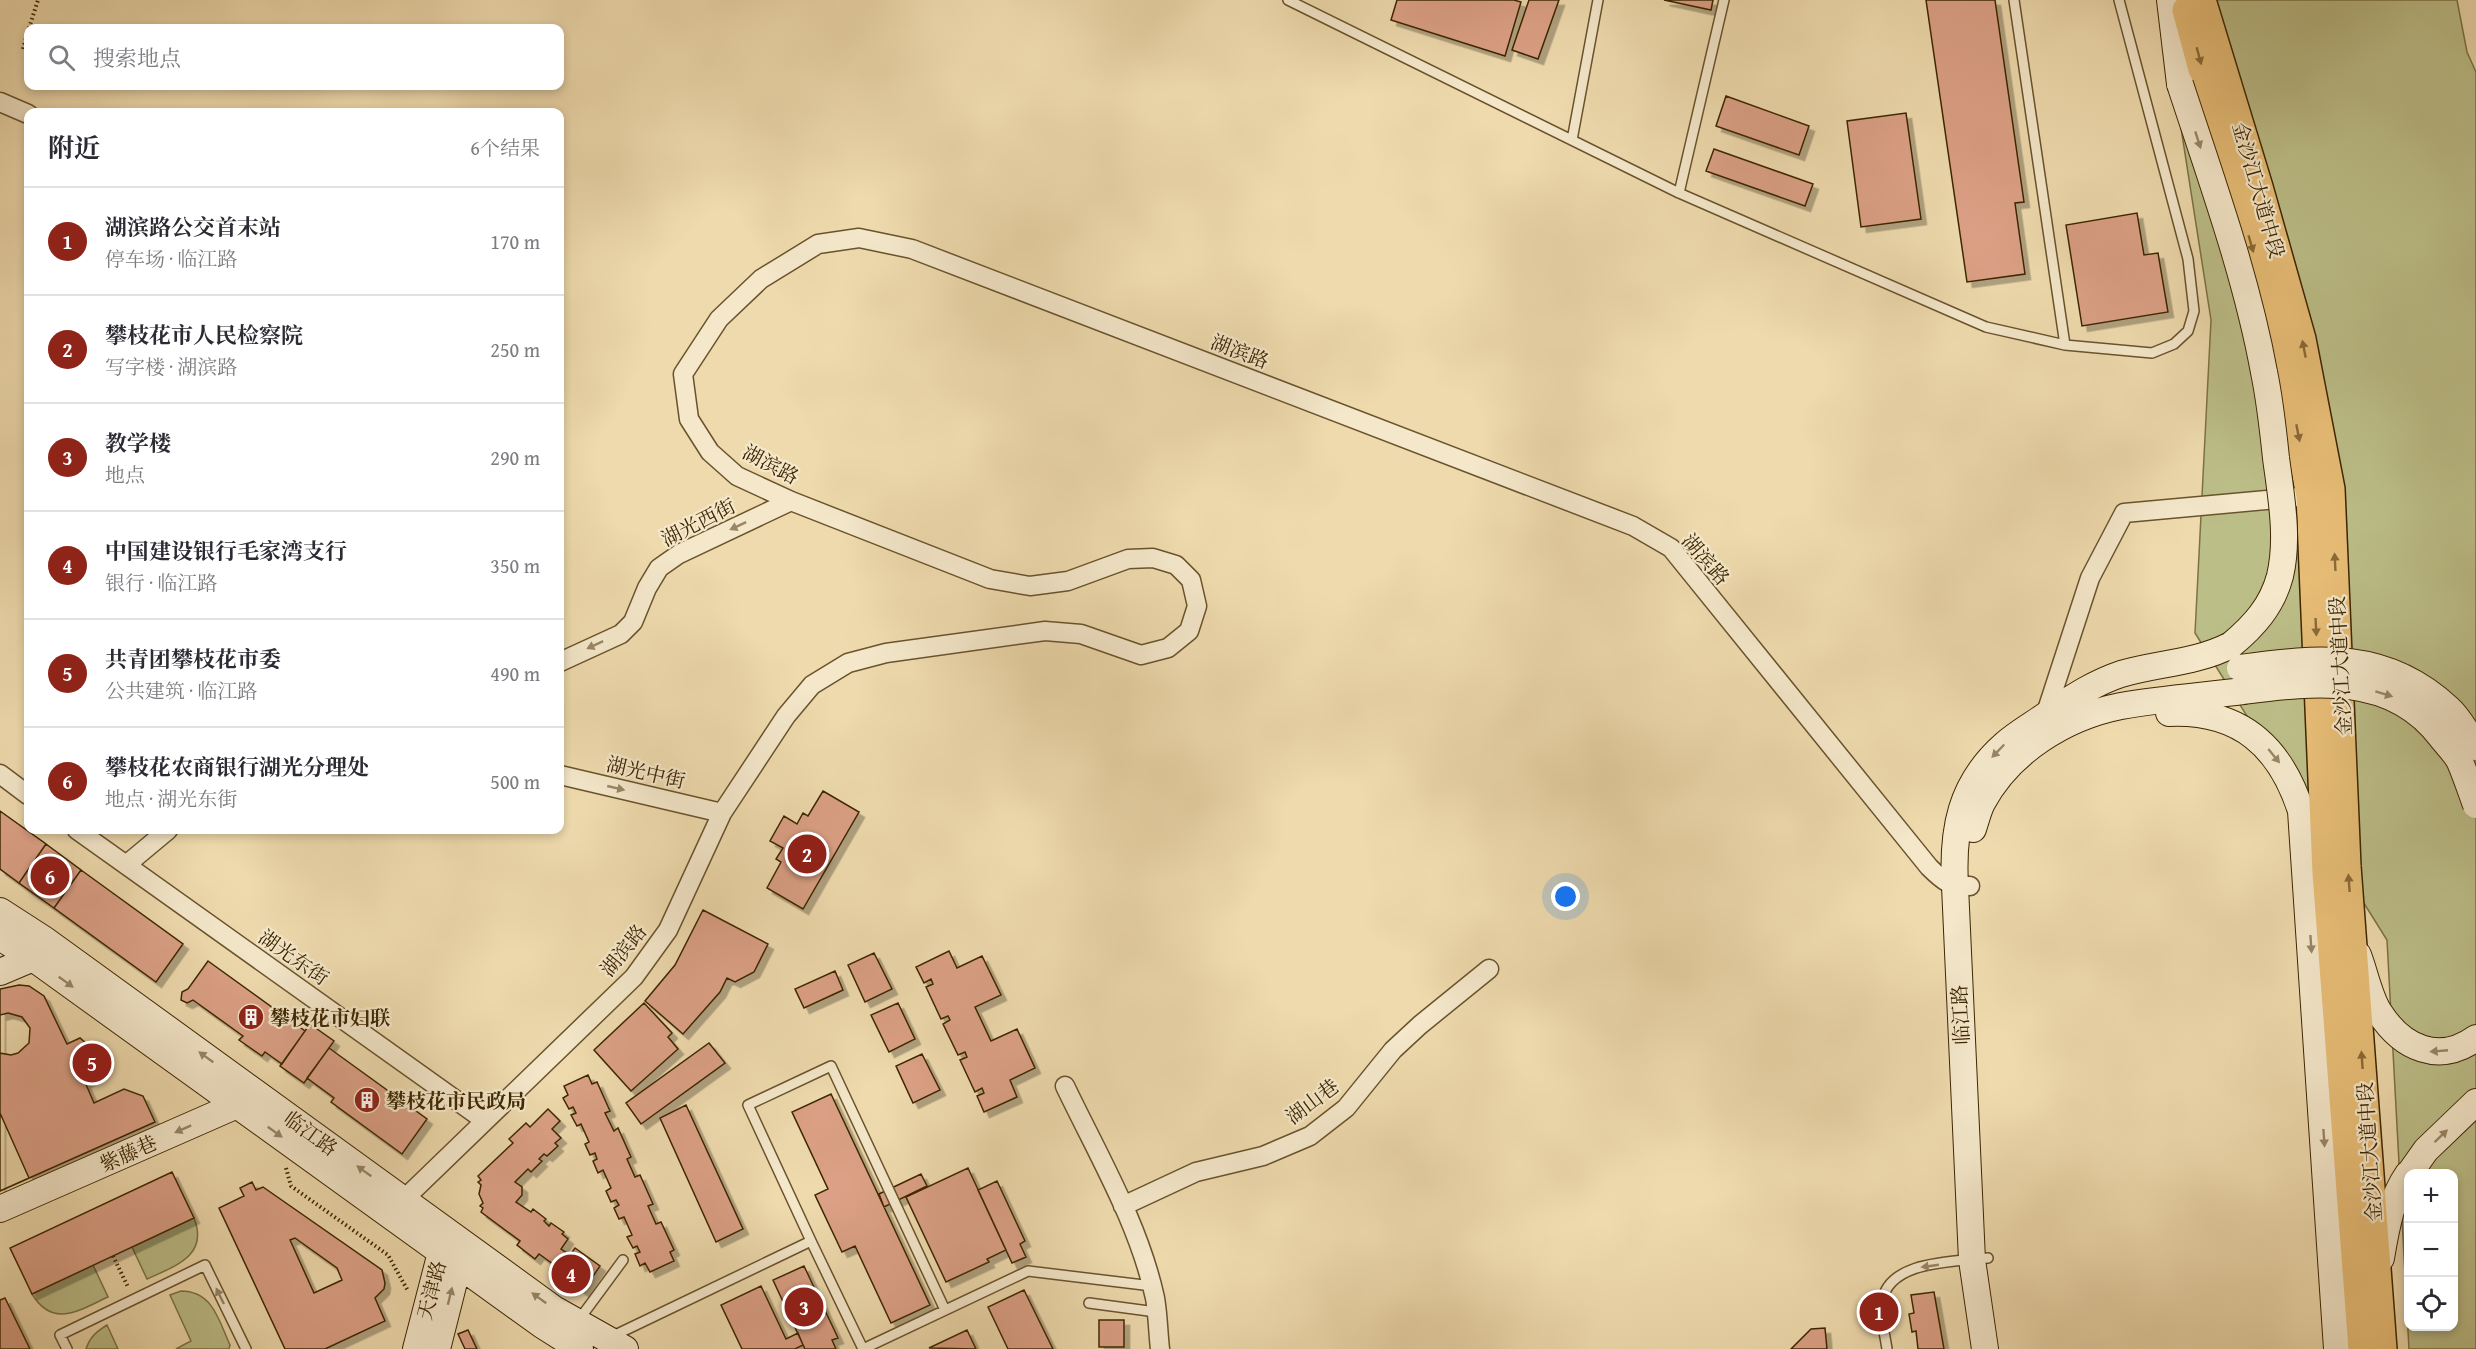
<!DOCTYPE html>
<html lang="zh">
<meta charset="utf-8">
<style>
:root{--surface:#fff;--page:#f2f2f3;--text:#2b2b33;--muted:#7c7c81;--line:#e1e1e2;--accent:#8f2418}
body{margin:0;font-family:"Gentium Book Plus","Noto Serif SC",serif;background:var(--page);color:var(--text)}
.controls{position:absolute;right:18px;bottom:18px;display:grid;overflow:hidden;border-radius:12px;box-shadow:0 3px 9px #0003}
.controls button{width:54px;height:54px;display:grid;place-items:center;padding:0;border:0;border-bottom:2px solid var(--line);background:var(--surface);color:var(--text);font:30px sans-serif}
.you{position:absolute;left:1566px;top:897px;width:21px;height:21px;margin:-15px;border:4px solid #fff;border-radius:50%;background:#1a73e8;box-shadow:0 0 0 9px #1a73e833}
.badge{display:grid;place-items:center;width:39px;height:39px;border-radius:50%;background:var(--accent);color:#fff;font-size:20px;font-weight:700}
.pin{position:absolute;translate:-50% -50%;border:3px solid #fff;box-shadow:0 2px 6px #0006}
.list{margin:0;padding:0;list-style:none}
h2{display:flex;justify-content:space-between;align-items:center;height:78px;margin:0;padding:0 24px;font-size:26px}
h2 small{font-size:20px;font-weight:400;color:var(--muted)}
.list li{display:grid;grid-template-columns:39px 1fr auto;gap:18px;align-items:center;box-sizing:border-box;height:108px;padding:0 24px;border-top:2px solid var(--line)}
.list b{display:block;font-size:22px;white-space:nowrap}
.list p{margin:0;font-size:20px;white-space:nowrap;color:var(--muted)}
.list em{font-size:20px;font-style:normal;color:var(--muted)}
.icon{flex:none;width:33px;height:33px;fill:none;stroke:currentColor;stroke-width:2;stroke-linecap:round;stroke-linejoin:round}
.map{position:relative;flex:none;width:2476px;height:1349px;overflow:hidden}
.search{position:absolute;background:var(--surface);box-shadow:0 3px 9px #0003;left:24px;top:24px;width:540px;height:66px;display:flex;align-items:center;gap:15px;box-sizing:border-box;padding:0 21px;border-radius:12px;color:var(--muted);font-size:22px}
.panel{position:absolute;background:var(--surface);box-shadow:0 3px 9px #0003;left:24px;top:108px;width:540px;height:726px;border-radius:12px}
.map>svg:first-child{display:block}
</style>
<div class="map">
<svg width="2476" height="1349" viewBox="0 0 2476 1349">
<defs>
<filter id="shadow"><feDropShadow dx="5.5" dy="5.5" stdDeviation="0" flood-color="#0004"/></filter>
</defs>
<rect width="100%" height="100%" fill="#eedaad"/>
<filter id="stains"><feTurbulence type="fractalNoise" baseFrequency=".00333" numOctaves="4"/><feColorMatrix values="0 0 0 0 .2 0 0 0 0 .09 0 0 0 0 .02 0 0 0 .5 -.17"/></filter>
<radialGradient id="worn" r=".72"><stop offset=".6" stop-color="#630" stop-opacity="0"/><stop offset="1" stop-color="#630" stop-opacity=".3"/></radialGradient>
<path fill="#bcbe88" stroke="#7c7244" stroke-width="1.5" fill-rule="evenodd" d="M2161,0h296l10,52 9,20v1277h-67l-22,-409 -192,-307 16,-313zM2408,1174h46v152h-46z
M194,1218c15,38 -19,48 -47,61l-15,-32z
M93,1265l15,32c-28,13 -55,32 -76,-3z
M181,1291c32,0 38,30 49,54l-1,4h-53l15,-8 -21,-46z
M107,1325l11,24h-32c4,-12 10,-17 21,-24z"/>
<path fill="#dba085" stroke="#3d2601" stroke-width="1.5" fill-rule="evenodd" filter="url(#shadow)" d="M1397,0h117l7,2 -16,54 -114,-36z
M1529,0h30l-21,59 -26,-9z
M1664,0h49l-2,10z
M1926,0h69l29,202 -9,1 10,71 -58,8z
M1726,96l83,30 -10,29 -83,-29z
M1906,113l15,106 -60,8 -14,-106z
M1714,149l99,35 -8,22 -99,-35z
M2137,213l7,42 14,-2 10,59 -86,14 -16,-101z
M823,791l36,21 -56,97 -36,-21 14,-26 -5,-3 7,-11 -13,-7 14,-25 13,8 6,-11 5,3z
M0,811l46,33 -27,39 -19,-14z
M46,844l35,26 -27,38 -35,-25z
M81,870l102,74 -27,38 -102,-74z
M703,910l65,34 -14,28 -19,10 -8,-4 -7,14 -37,42 -38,-33 30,-36z
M949,951l8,17 25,-12 19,39 -26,12 16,34 26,-12 18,39 -25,12 7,17 -33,15 -7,-16 7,-3 -2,-5 -7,4 -15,-32 7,-3 -2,-5 -7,3 -15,-31 7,-4 -2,-4 -7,3 -15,-32 7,-3 -2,-5 -7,4 -8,-16z
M874,953l18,36 -27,13 -17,-37z
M208,961l97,70 -23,33 -17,-12 -3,4 -23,-16 4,-4 -50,-36 -6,3 -6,-3 1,-8 6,-3z
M835,971l8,19 -39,18 -9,-19z
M19,985l10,1 15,10 23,48 13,-6 17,15 1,23 -13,6 9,21 30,-14 19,7 12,26 -155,69v-202z
M644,1003l28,30 -4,4 10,12 -47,42 -37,-41z
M898,1003l17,36 -26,13 -18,-37z
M8,1013l14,4 8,11 -1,15 -11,10 -7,2 -11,-2v-38z
M310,1024l24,17 -30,42 -24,-17z
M709,1043l16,20 -84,61 -15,-21z
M329,1048l98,71 -25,35 -71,-52 3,-4 -27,-20z
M922,1054l18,36 -27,13 -17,-37z
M588,1075l4,9 5,-2 13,29 -5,2 9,18 4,-3 13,29 -4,2 8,18 5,-2 13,29 -5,2 8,18 5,-2 13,28 -4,2 4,9 -24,11 -5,-9 -5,3 -5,-12 5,-2 -3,-6 -4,2 -6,-11 5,-2 -8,-18 -5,2 -5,-11 5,-3 -3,-5 -5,2 -5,-11 5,-3 -8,-18 -5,3 -5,-12 4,-2 -2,-6 -5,2 -5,-11 4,-2 -8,-18 -4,2 -6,-11 5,-2 -3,-6 -4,2 -6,-11 5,-3 -4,-9z
M831,1094l99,211 -39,18 -36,-77 -13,6 -27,-57 13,-6 -36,-77z
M686,1105l57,124 -27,13 -56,-124z
M548,1109l12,12 -8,8 9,9 -6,5 3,3 -11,10 -3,-2 -5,5 3,2 -11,11 -3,-3 -13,13 7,5v8l-6,7 15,10 2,-3 13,10 -2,2 5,5 2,-3 13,9 -2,2 6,5 -7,10 9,6 -10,14 -21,-15 -4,5 -18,-14 3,-4 -39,-29 2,-4 -3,-2 3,-3 -4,-9 2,-9 -3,-3 3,-2 -3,-4 35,-33 -4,-4 17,-16 4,4z
M0,1113l29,65 -29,13z
M968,1168l38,82 -19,9 2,3 -43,20 -40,-85z
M172,1172l22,46 -162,76 -22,-46z
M921,1174l6,12 -43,21 -5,-13z
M997,1181l28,60 -5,3 6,13 -14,6 -34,-73z
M252,1182l4,8 7,-3 119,83 3,13 -1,6 -9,9 10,23 -60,28h-40l-66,-141 25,-12 -4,-8zM295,1238l42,30 5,12 -28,13 -24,-53z
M575,1248l25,18 -17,25 -26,-18z
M804,1266l34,72 -6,2 4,9h-31l-32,-69z
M761,1286l25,53 12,-6 5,12 -8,4h-53l-21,-44z
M1024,1290l29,59h-45l-20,-42z
M1934,1292l10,57h-26l-2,-18 -4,1 -3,-18 5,-1 -3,-18z
M5,1298l25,51h-30v-49z
M1099,1320h25v27h-25z
M1825,1328l2,21h-36l20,-20z
M468,1330l9,19h-12l-7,-15z
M967,1330l9,19 -47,-1z"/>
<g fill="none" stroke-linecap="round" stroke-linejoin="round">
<g stroke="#69532c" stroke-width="12">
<path id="lane" d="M1288,0l391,193 307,134 79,18 87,8 22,-9 14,-13 6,-20 -6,-52 -69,-259
M2014,0l51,345
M1572,140l26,-140
M1679,193l45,-193
M811,1241l-63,-136 83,-39 114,244
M1089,1303l67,9
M578,1321l45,-61
M611,1337l200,-96 52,108 165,-78 124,15
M67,1349l-7,-14 145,-70 41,84
M1887,1349c-2,-14 -7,-32 -5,-46 5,-43 72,-41 106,-45"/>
</g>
<g stroke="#69532c" stroke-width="21">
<path id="street" d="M0,102l28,12
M560,662l61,-28 12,-12 14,-34 12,-20 20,-14 112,-53
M2045,716l45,-138 34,-65 186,-17
M0,774l28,21
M560,775l162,38
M77,830l407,290
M126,865l42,-35
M1065,1086c33,69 74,138 90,212 3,17 3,34 5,51
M1123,1206l73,-34 67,-16 47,-20 36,-28 47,-58 27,-25 69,-56
M396,1207l238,-230 34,-47 54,-117 64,-97 26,-31 36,-22 38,-10 159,-22 36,3 60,21 27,-7 21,-17 8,-25 -6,-26 -15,-15 -23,-7 -25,1 -60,22 -38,5 -40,-7 -199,-78 -54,-25 -27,-24 -21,-33 -6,-45 36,-55 42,-40 57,-35 41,-6 53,11 721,277 38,22 258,319c15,15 20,19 41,19"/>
</g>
<g stroke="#3d2601" stroke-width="28">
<path id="secondary" d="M2170,0l10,84
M2169,713c71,-3 111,33 132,98l36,538
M1973,829c3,-9 5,-18 9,-26 27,-51 83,-86 139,-97 40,-7 82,-10 122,-15
M0,911l45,29 509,369 71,40
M0,937l33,21 509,367 38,24
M2358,955c7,18 11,41 21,57 23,36 60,53 97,26
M0,972l33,-14 7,-9
M2409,1174l17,-24 50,-48
M0,1209l237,-104 8,-12
M2381,1258c5,-29 10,-60 27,-84
M416,1349l29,-112
M437,1349l25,-99
M1985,1349l-13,-89 -17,-374c-3,-56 5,-102 49,-141 13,-12 30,-21 45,-32 23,-15 45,-30 72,-39 38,-11 75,-11 110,-29"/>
</g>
<g stroke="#3d2601" stroke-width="30">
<path id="primary" d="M2202,0l57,187 43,152 29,150 16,377 36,483
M2186,10l50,185 45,151 29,150 16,377 36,476"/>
</g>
<path stroke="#3d2601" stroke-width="4" stroke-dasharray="1.5 3" stroke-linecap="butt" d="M29,28l9,-28
M23,49l5,-18
M286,1168l5,18 97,69 20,36
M113,1256l15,31"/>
<use href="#lane" stroke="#f4e7ca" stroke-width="9"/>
<use href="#street" stroke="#f4e7ca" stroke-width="18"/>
<use href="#secondary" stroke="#f4e7ca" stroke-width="26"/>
<use href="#primary" stroke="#e7bd76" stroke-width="27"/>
<g stroke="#3d2601" stroke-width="28" stroke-linecap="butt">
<path id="secondary-bridge" d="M2180,84c31,95 66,190 84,288 6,29 9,57 12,86 5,38 13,80 4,118 -8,30 -26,50 -49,69
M2240,668c80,-11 146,-18 209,41 11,10 19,26 27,38
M2243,691c72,-9 149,-19 198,46 6,8 15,16 19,25 6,14 11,29 16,43"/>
</g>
<use href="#secondary-bridge" stroke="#f4e7ca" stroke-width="26"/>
</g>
<defs><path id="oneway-solid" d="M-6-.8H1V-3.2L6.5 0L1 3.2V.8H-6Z" transform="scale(1.5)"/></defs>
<g fill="#8a6a36">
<use href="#oneway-solid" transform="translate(2199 56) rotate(75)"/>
<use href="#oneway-solid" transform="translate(2251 244) rotate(74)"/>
<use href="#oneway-solid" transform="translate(2304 349) rotate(-101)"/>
<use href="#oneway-solid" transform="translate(2298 433) rotate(79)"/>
<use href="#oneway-solid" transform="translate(2335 562) rotate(-93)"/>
<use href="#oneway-solid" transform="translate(2316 627) rotate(87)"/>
<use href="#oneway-solid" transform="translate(2349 883) rotate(-94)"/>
<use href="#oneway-solid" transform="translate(2362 1060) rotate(-94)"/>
</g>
<g fill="#988666">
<use href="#oneway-solid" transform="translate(2198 140) rotate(72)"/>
<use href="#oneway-solid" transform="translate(738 526) rotate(155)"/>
<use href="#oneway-solid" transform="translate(595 645) rotate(155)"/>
<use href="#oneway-solid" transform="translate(2384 694) rotate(17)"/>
<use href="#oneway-solid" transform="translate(1998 751) rotate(134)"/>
<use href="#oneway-solid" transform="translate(2274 756) rotate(51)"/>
<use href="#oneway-solid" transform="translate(616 788) rotate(13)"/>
<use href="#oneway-solid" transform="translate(2311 944) rotate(86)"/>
<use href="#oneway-solid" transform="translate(66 982) rotate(36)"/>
<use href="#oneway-solid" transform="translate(2439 1051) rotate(175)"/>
<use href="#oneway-solid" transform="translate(206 1057) rotate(-144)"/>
<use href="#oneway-solid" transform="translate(183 1129) rotate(156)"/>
<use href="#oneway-solid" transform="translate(275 1132) rotate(36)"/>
<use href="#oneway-solid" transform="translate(2441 1136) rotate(-44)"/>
<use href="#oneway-solid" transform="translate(2324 1138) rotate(86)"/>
<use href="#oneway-solid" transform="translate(364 1171) rotate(-144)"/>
<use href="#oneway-solid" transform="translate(1930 1266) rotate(172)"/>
<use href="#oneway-solid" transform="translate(220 1296) rotate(-116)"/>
<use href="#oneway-solid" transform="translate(450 1296) rotate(-76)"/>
<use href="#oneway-solid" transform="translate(539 1298) rotate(-144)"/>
</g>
<defs>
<g id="building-disc" transform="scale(1.35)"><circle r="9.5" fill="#8f2418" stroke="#f4e7ca"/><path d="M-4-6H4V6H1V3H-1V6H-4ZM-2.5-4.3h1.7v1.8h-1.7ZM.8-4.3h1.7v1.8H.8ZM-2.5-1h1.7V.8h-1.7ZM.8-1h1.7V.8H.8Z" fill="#fff"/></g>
</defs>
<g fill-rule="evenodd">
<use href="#building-disc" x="251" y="1017"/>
<use href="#building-disc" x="367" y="1100"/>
</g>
<g text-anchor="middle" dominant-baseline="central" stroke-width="4.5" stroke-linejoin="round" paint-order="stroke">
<g font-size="20" fill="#3d2601" stroke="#f4e7ca">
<text transform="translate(2259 190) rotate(74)">金沙江大道中段</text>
<text transform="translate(1240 351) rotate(21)">湖滨路</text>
<text transform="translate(771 464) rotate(28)">湖滨路</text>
<text transform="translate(698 522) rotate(-27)">湖光西街</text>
<text transform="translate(1706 559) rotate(49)">湖滨路</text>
<text transform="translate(2340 666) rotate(-93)">金沙江大道中段</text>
<text transform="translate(646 772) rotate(13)">湖光中街</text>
<text transform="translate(623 950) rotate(-51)">湖滨路</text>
<text transform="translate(294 957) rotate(35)">湖光东街</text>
<text transform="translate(1960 1015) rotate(-93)">临江路</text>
<text transform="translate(1312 1101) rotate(-37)">湖山巷</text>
<text transform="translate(311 1133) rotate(36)">临江路</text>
<text transform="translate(2369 1152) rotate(-94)">金沙江大道中段</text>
<text transform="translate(128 1153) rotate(-24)">紫藤巷</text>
<text transform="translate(431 1290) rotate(-75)">天津路</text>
</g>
<g font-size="20" font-weight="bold" fill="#3d2601" stroke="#f4e7ca" text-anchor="start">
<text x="270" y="1017">攀枝花市妇联</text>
<text x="386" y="1100">攀枝花市民政局</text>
</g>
</g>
<rect width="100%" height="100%" filter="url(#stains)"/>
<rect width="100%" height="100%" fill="url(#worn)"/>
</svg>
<div class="controls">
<button>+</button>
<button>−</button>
<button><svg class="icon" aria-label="locate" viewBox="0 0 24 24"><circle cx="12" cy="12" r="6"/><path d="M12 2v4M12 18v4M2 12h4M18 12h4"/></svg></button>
</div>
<div class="you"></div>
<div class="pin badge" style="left:1879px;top:1312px">1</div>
<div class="pin badge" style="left:807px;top:854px">2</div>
<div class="pin badge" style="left:804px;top:1307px">3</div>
<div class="pin badge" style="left:571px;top:1274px">4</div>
<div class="pin badge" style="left:92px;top:1063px">5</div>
<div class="pin badge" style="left:50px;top:876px">6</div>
<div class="search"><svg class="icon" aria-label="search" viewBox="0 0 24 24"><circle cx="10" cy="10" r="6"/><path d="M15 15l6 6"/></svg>搜索地点</div>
<section class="panel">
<h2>附近<small>6个结果</small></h2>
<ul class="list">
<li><span class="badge">1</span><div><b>湖滨路公交首末站</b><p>停车场 · 临江路</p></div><em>170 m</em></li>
<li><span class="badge">2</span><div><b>攀枝花市人民检察院</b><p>写字楼 · 湖滨路</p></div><em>250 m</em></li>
<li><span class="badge">3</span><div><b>教学楼</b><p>地点</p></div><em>290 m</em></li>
<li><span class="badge">4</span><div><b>中国建设银行毛家湾支行</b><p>银行 · 临江路</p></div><em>350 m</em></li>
<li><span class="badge">5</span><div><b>共青团攀枝花市委</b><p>公共建筑 · 临江路</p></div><em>490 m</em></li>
<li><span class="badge">6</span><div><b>攀枝花农商银行湖光分理处</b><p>地点 · 湖光东街</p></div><em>500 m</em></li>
</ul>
</section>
</div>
